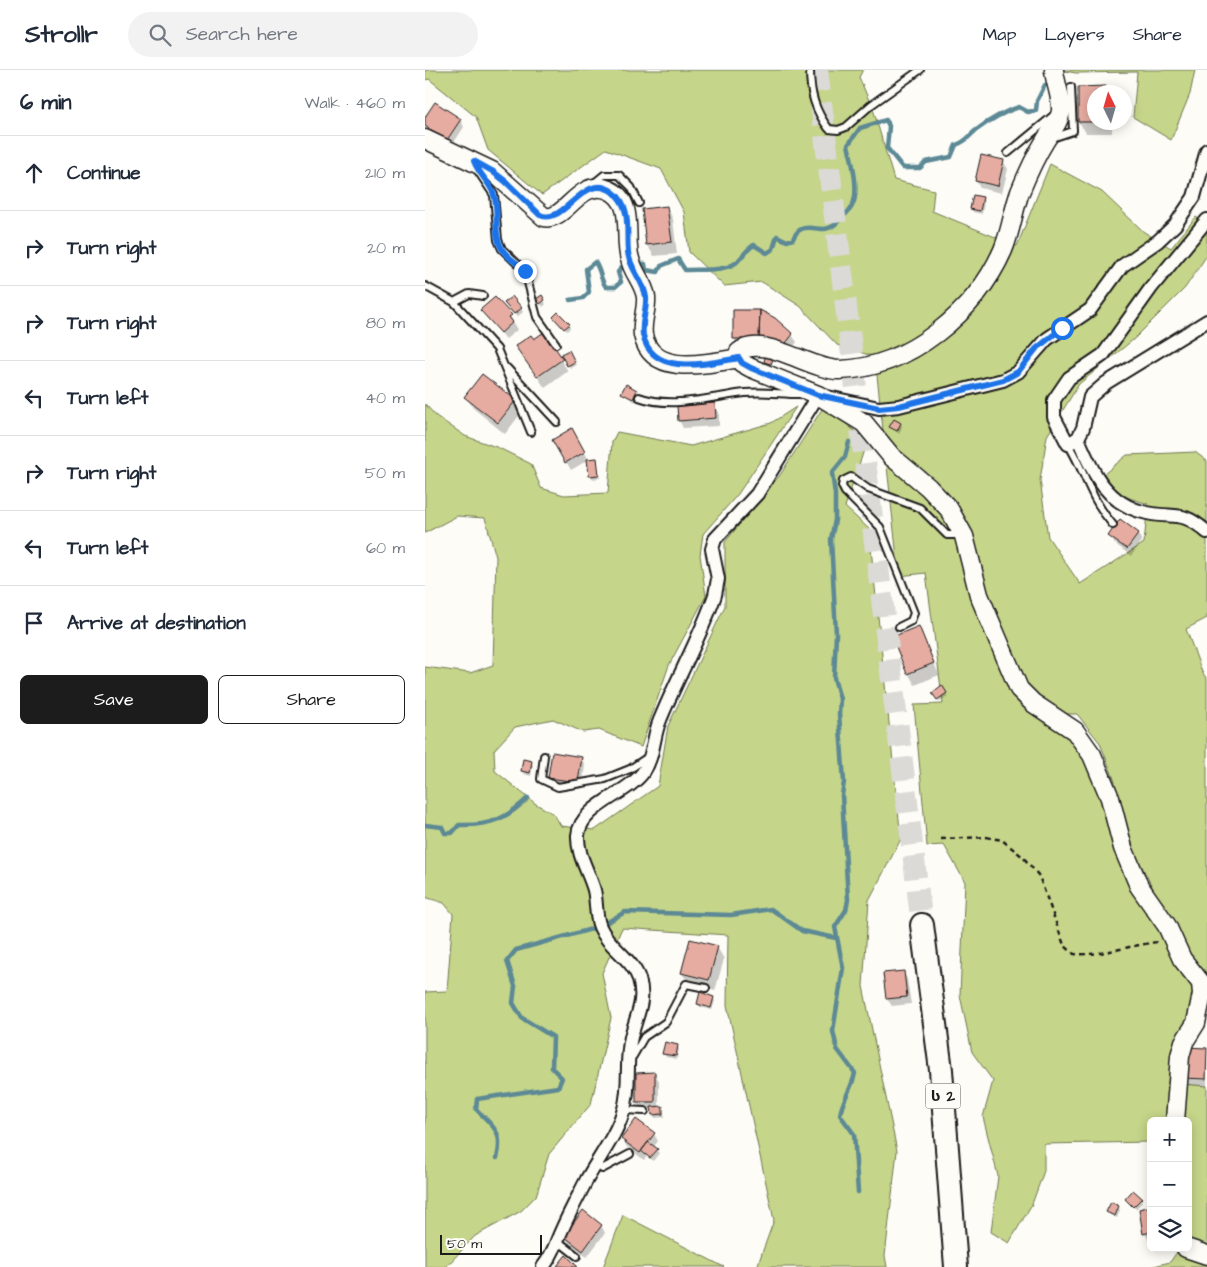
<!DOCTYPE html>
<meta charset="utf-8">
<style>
:root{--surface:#fff;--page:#f2f2f3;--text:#1f2937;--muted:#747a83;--line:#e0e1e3;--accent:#1c1c1c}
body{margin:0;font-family:"Architects Daughter","Noto Sans Georgian",sans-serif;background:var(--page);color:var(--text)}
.controls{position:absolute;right:15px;bottom:15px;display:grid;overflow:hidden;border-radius:8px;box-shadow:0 2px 12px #0003}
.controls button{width:45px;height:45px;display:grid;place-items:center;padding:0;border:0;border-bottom:1px solid var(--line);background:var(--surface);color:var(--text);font:25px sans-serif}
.compass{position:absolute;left:662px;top:15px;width:45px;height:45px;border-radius:50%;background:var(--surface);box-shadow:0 2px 12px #0003;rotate:355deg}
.scale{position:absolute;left:15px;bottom:12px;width:102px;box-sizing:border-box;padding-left:5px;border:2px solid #1c1c1c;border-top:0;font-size:14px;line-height:18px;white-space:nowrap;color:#1c1c1c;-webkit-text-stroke:4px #fdfcf7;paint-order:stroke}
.stop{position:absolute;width:15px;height:15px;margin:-11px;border:4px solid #1a73e8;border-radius:50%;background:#fff}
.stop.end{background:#1a73e8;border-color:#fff;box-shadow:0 1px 5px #0008}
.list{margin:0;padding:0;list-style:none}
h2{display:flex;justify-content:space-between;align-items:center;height:65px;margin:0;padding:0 20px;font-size:21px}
h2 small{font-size:16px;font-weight:400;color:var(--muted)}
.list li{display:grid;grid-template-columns:32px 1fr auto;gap:15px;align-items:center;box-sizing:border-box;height:75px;padding:0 20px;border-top:1px solid var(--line)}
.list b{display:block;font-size:19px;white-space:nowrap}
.list em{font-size:16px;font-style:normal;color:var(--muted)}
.actions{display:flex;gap:10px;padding:15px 20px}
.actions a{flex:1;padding:11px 0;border:1px solid var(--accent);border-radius:8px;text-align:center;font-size:18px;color:var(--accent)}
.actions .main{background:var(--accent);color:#fff}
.icon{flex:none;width:28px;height:28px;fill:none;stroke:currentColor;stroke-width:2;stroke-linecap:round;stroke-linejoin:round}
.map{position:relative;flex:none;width:782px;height:1197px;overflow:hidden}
header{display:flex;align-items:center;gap:30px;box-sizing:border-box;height:70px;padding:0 25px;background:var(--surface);border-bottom:1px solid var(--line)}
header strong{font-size:24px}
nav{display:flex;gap:28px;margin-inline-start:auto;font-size:18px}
.search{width:350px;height:45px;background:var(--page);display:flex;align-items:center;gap:12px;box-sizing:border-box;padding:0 18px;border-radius:28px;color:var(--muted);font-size:19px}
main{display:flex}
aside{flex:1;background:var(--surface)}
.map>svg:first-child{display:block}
</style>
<header>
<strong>Strollr</strong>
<div class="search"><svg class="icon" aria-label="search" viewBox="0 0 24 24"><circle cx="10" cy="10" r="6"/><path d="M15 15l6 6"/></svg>Search here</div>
<nav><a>Map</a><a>Layers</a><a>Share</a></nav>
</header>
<main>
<aside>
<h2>6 min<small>Walk · 460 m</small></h2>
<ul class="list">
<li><svg class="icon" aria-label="ahead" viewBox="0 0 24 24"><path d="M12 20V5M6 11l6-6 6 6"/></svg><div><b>Continue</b></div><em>210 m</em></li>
<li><svg class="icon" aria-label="right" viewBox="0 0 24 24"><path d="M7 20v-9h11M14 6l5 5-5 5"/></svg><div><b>Turn right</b></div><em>20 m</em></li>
<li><svg class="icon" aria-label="right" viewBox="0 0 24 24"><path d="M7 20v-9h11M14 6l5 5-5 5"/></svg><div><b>Turn right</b></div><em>80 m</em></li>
<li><svg class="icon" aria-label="left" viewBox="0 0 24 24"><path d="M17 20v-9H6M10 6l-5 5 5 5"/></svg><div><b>Turn left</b></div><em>40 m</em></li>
<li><svg class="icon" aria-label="right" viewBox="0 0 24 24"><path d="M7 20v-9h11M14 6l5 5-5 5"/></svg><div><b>Turn right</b></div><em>50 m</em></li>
<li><svg class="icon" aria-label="left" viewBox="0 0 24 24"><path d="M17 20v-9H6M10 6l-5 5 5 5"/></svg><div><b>Turn left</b></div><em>60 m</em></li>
<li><svg class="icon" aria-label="arrive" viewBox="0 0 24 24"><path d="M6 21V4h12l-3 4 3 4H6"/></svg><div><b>Arrive at destination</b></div></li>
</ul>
<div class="actions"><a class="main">Save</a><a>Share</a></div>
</aside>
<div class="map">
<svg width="782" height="1197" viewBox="0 0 782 1197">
<rect width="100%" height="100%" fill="#fdfcf7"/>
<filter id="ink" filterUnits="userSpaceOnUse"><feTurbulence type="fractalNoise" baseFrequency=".02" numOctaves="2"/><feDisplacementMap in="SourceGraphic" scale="10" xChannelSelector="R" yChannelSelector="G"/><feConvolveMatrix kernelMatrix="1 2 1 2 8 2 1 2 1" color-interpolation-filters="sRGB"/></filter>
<g filter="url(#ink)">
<path fill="#c5d589" stroke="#707852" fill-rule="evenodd" d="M0,0h438l-4,7 15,35 20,68 40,10 -2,21 85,35 33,-82 52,28 42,40 27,16 25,-31 11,8v30l-22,33 -51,51 -55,45 -32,52 -7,44 8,57 32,47 64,-41 4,-39 -28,-9 -16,-21 23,-19 68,-3 12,9v157l-21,11 16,43 5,7v336l-16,-2 -20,48 -3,22 39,3v181h-57l20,-5 10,-14h8v-127h-37v21l-107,2v27l-12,33 -23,39 -18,-11 7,-56 -15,-59 10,-36 -21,-29 -12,-57 5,-113 -21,-37 -17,1 -13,-141 29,-1 -17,-131 -27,3 -24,-219 -38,-12 -37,-39 -38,-24 -38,4 -35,-34 -5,-40 -23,-43 -55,-20 -64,46 -54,-45 -12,-33 -47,-38 -4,1zM475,384l54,47 15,30 8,34 48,122 -82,-181zM635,644h17l23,29 14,36 20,72 35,69 -47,-69 -42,-116z
M634,0h136l-5,24 -19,46 -38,-23 4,-45 -61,1z
M0,334l11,12 29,20 34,12 32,16 10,24 23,7 44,-2 4,-51 5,-10 74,14 80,-23 25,-16 -58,87 -35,40 -3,21 6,41 -37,69 -28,82 -42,-17 -16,2 -30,-13 -38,8 -21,23 1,21 41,33 18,10 7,12 34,4 63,-44 10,-60 57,-120v-64l55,-67 44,-69 43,35 -22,66 24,22 32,310 -32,61 -6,86 34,165 -12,105 2,11h-130l17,-47 -47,-215 1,-70 -106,-7 -20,45 9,45 -20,86 -42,50 -13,42 -15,15 -46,25 -29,31h-21v-275l22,-1 6,-77 -9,-11 -19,-6v-230l45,6 23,-8 3,-108 -11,-39 -28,-2 -32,17z
M198,1145l101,52h-121z"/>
<path fill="#0003" d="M680,17l3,5h-13v30h17v11h-26l-7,-11v-34z
M0,49h35l4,8 -13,20 -25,-16z
M578,91l5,8 -6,24 -22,-5 -4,-7z
M557,128l2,4 -2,12 -9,-2 -2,-4z
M242,137l6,12 4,35 -23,2 -7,-11z
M117,227l4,7 -3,3 -5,-8z
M69,228l16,18 7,14 -11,9 -24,-29z
M83,237l13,1 2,4 -6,5z
M132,251l12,4 1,3 -3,3z
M118,264l25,37 -23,17 -28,-42 17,-5z
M367,265l5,7 -9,12 -50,-8 -4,-8z
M144,281l7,14 -6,3 -7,-14z
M347,290l1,7 -6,-2 -2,-3z
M212,321l1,3 -3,8 -13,-9z
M41,327l49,4 7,11 -17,22 -32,-26z
M289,335l5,7v14l-36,2 -4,-8z
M476,354l1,3 -3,7 -8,-7z
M147,360l17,30 7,-1 4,19 -8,1 -4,-19 -17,10 -17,-30z
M713,464l4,7 -11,15 -17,-13 -4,-7z
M494,558l20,47 -24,10 -7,-12z
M521,623l2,3 -8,6 -5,-6z
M156,688l4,7 -3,24 -28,-4 -5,-8z
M106,692l2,3 -2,11 -7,-2 -2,-3z
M292,877l7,12 -9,32 -26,-7 -7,-11z
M478,902l4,7 4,25 -19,2 -5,-7 -3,-25z
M288,928l2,3 -3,9 -12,-3 -2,-4z
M252,976l2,3 -2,10 -11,-2 -2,-4z
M761,978l21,1v37l-18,-1 -4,-8z
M230,1004l4,7v27l3,-1 3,10 -10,1 -3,-9h-11l-4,-7z
M229,1064l4,7 -5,7 6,5 -6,8 -6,-5 -3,4 -17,-13 -5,-8z
M716,1129l1,3 -6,7 -8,-7z
M693,1137l2,3 -3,8 -7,-3 -2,-3z
M726,1137v33l-2,1 -4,-8z
M176,1155l4,8 -18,24 -18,-13 -4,-7z"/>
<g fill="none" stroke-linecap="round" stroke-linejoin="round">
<path stroke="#5c8995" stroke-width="4.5" d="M210,193l10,1 1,6 12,2 3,-6 17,-7 7,11c15,-1 40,2 52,-8 6,-6 9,-12 17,-17l13,8 6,-4 4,-13 10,5 6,-2c6,-15 17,-11 29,-10 8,1 15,-6 20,-11 3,-4 8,-7 10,-12 8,-13 0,-47 -4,-61l12,-17 26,-8 3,6 -2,22 16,20h17l6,-6 25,-5 5,-12c11,-4 11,-7 19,-14 13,-10 28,-19 44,-24l9,5 8,-2 1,-9 8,-16
M145,230l13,-2 6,-6 -3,-23 9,-7c6,9 5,17 11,25h9l6,-5 -3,-10 6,-7
M424,372l-4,15 -13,16 3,21v26l-4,19 5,95 -2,44 6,21 -1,15 5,68 -2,13 6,105 -2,10 -11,17 8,41 -10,63 4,18 18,24c-3,16 -13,27 -15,42l14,19 4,58
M0,755l17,2 3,6h7l7,-8c31,1 47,-6 69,-27
M72,1088c7,-27 -4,-31 -21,-49l1,-10 81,-12 4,-9 -10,-10 1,-31 -31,-19 -9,-15 2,-17 -8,-25 9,-11 83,-23 26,-15 106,3 40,-6 31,22 34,7"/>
</g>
<path fill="#e6aca1" stroke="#1c1c1c" d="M681,16v6h-11v30h-17v-35z
M10,32l26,17 -14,21 -22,-14v-9z
M556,85l23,5 -6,26 -23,-5z
M548,125l10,2 -3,14 -10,-2z
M242,136l5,36 -26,3 -4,-36z
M117,225l3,5 -5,4 -4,-5z
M87,226l10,12 -8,6 -10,-11z
M70,227l17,18 -3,2 4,5 -12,11 -21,-23z
M308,240h27l-1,29h-26z
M335,240l15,8 18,16 -10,13 -24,-8z
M133,242l12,12 -6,5 -11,-12z
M119,262l19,27 -26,18 -22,-31 16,-11 3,4z
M144,280l6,12 -8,4 -6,-12z
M340,287l8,2 -2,5 -7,-2z
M57,304l34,26 -18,23 -34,-26z
M201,314l11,6 -4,9 -12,-6z
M290,333l1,15 -38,3 -1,-15z
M469,349l7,4 -4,8 -8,-4z
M147,358l13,24 -20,11 -13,-23z
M172,388l2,17 -10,1 -2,-17z
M695,449l19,14 -12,16 -19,-13z
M494,556l15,37 -27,11 -15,-37z
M517,615l5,8 -10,7 -5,-7z
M127,682l30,5 -4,25 -30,-4z
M98,689l9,2 -2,12 -9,-2z
M265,869l28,7 -9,34 -28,-7z
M479,901l3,26 -21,2 -3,-26z
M275,922l14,5 -3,11 -14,-4z
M240,972l13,3 -2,11 -14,-2z
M760,977l22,1 -1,31 -23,-1z
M230,1002v30h-19v-29z
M238,1036v8l-11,1 -1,-8z
M211,1049l19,14 -15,20 -19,-14z
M223,1072l10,7 -8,9 -9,-7z
M708,1120l9,8 -9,9 -8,-8z
M686,1132l8,4 -4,10 -9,-4z
M726,1136v26l-8,2 -4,-25z
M158,1140l19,15 -19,26 -19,-15z
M141,1185l11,11 -1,1 -19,-1z"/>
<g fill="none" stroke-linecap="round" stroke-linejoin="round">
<path stroke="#dbdad6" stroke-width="22" stroke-dasharray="22 11" stroke-linecap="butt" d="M392,0l105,855"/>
<g stroke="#1c1c1c" stroke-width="10">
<path id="lane" d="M385,0c0,23 5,41 19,59l9,1 8,-3 25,-22 49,-35
M627,68l21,-7 -2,-44
M583,83l46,-38
M51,98l18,27 4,45 4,9 23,22 12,46 19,27
M168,114l11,-9h15l12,12 8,16
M0,216l29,16 43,47 34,83
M29,232l15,-8 14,2
M82,298l50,54
M214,327c32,12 73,0 106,-4 18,-2 36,1 54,1
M643,374c18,29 21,53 45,81
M474,557l12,-6 3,-8 -34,-86 -35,-35 -3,-6 1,-5 8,-4 17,12 52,19 27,27h7l7,-4
M119,686l-3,23 17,8 47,-8 25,-10 18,-12
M208,986l11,-19 22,-15 20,-38 20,4
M199,1040l21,1
M171,1094l6,5 28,-15
M133,1171l19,15"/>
</g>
<g stroke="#1c1c1c" stroke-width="16">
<path id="street" d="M782,150l-56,68 -48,67 -34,23 -15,22v17l14,27 10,-6 5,-10 7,-31 16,-14 101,-62
M653,368c14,34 29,67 69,75 29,6 34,-4 60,19
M118,1197c10,-13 11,-19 17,-33 8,-19 18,-37 27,-55 13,-23 30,-45 37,-70 7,-25 1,-49 7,-72 5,-21 15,-36 8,-58 -7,-21 -31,-32 -39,-52 -5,-11 -3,-25 -6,-37 -5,-18 -17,-35 -16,-55 3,-30 51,-41 66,-64 10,-15 9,-35 16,-51 17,-42 40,-82 55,-125l3,-16 -6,-30 3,-10 42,-45 61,-99 61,13 20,-2 104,-26 15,-8 29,-33 43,-29 32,-44 36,-25 17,-16 19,-28 13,-47"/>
</g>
<g stroke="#1c1c1c" stroke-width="21">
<path id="secondary" d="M0,69l67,32 52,46c22,5 35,-40 65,-27 27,12 14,48 21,69 3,14 14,24 16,38 1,14 -5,24 -3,38 9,43 66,28 96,23
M314,288l3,5 9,5 67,27 46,28 28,34 36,30 21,22 15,27 15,59 40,94 14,14 42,28 17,24 18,43 13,50 16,38 28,40 15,33 19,24 1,11 -6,29 -12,19 -4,14 -5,65
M314,288v-6c24,-19 73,19 101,18 69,-2 136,-58 163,-120 8,-19 10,-39 17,-58 7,-17 15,-35 25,-51 6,-10 14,-18 16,-30 1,-13 -6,-28 -7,-41
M761,1178l21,7"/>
</g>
<g stroke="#1c1c1c" stroke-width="26">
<path id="highway" d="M497,855l19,145 15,197"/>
</g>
<path stroke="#1c1c1c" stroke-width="2.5" stroke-dasharray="5 4" stroke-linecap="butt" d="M516,769l45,-2 16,3 21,17 16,19 25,69 10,9c28,2 56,-9 84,-12"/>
<use href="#lane" stroke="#fdfcf7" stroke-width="6"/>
<use href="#street" stroke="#fdfcf7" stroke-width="12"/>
<use href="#secondary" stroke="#fdfcf7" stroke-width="18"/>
<use href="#highway" stroke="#fdfcf7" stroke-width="22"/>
</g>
</g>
<g fill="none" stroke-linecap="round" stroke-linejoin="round" filter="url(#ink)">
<path stroke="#1a73e8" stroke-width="6" d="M100,201c-7,-8 -18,-13 -23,-22 -10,-16 -2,-37 -8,-54 -4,-13 -15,-20 -20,-34l18,10 13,10 35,34c26,11 43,-45 73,-23 19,14 13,39 15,60 1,16 16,29 18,45 1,13 -5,24 -3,38 9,43 66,28 96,23l3,5 9,5 67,27 61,13 20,-2 104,-26 15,-8 18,-23 26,-21"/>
</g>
<g text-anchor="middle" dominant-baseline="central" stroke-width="4" stroke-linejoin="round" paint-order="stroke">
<rect fill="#fdfcf7" stroke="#605f5e" stroke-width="1" x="500.5" y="1013.5" width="35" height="25" rx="4"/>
<g font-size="15" font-weight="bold" fill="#1c1c1c">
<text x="518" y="1026">ს 2</text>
</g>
</g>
</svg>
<div class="controls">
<button>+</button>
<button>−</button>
<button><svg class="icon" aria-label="layers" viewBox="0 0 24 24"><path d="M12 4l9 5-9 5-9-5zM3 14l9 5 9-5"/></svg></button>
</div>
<svg class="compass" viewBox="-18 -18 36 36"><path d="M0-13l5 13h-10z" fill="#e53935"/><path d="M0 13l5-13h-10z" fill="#747a83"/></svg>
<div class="scale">50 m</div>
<div class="stop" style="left:637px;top:258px"></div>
<div class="stop end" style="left:100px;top:201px"></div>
</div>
</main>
